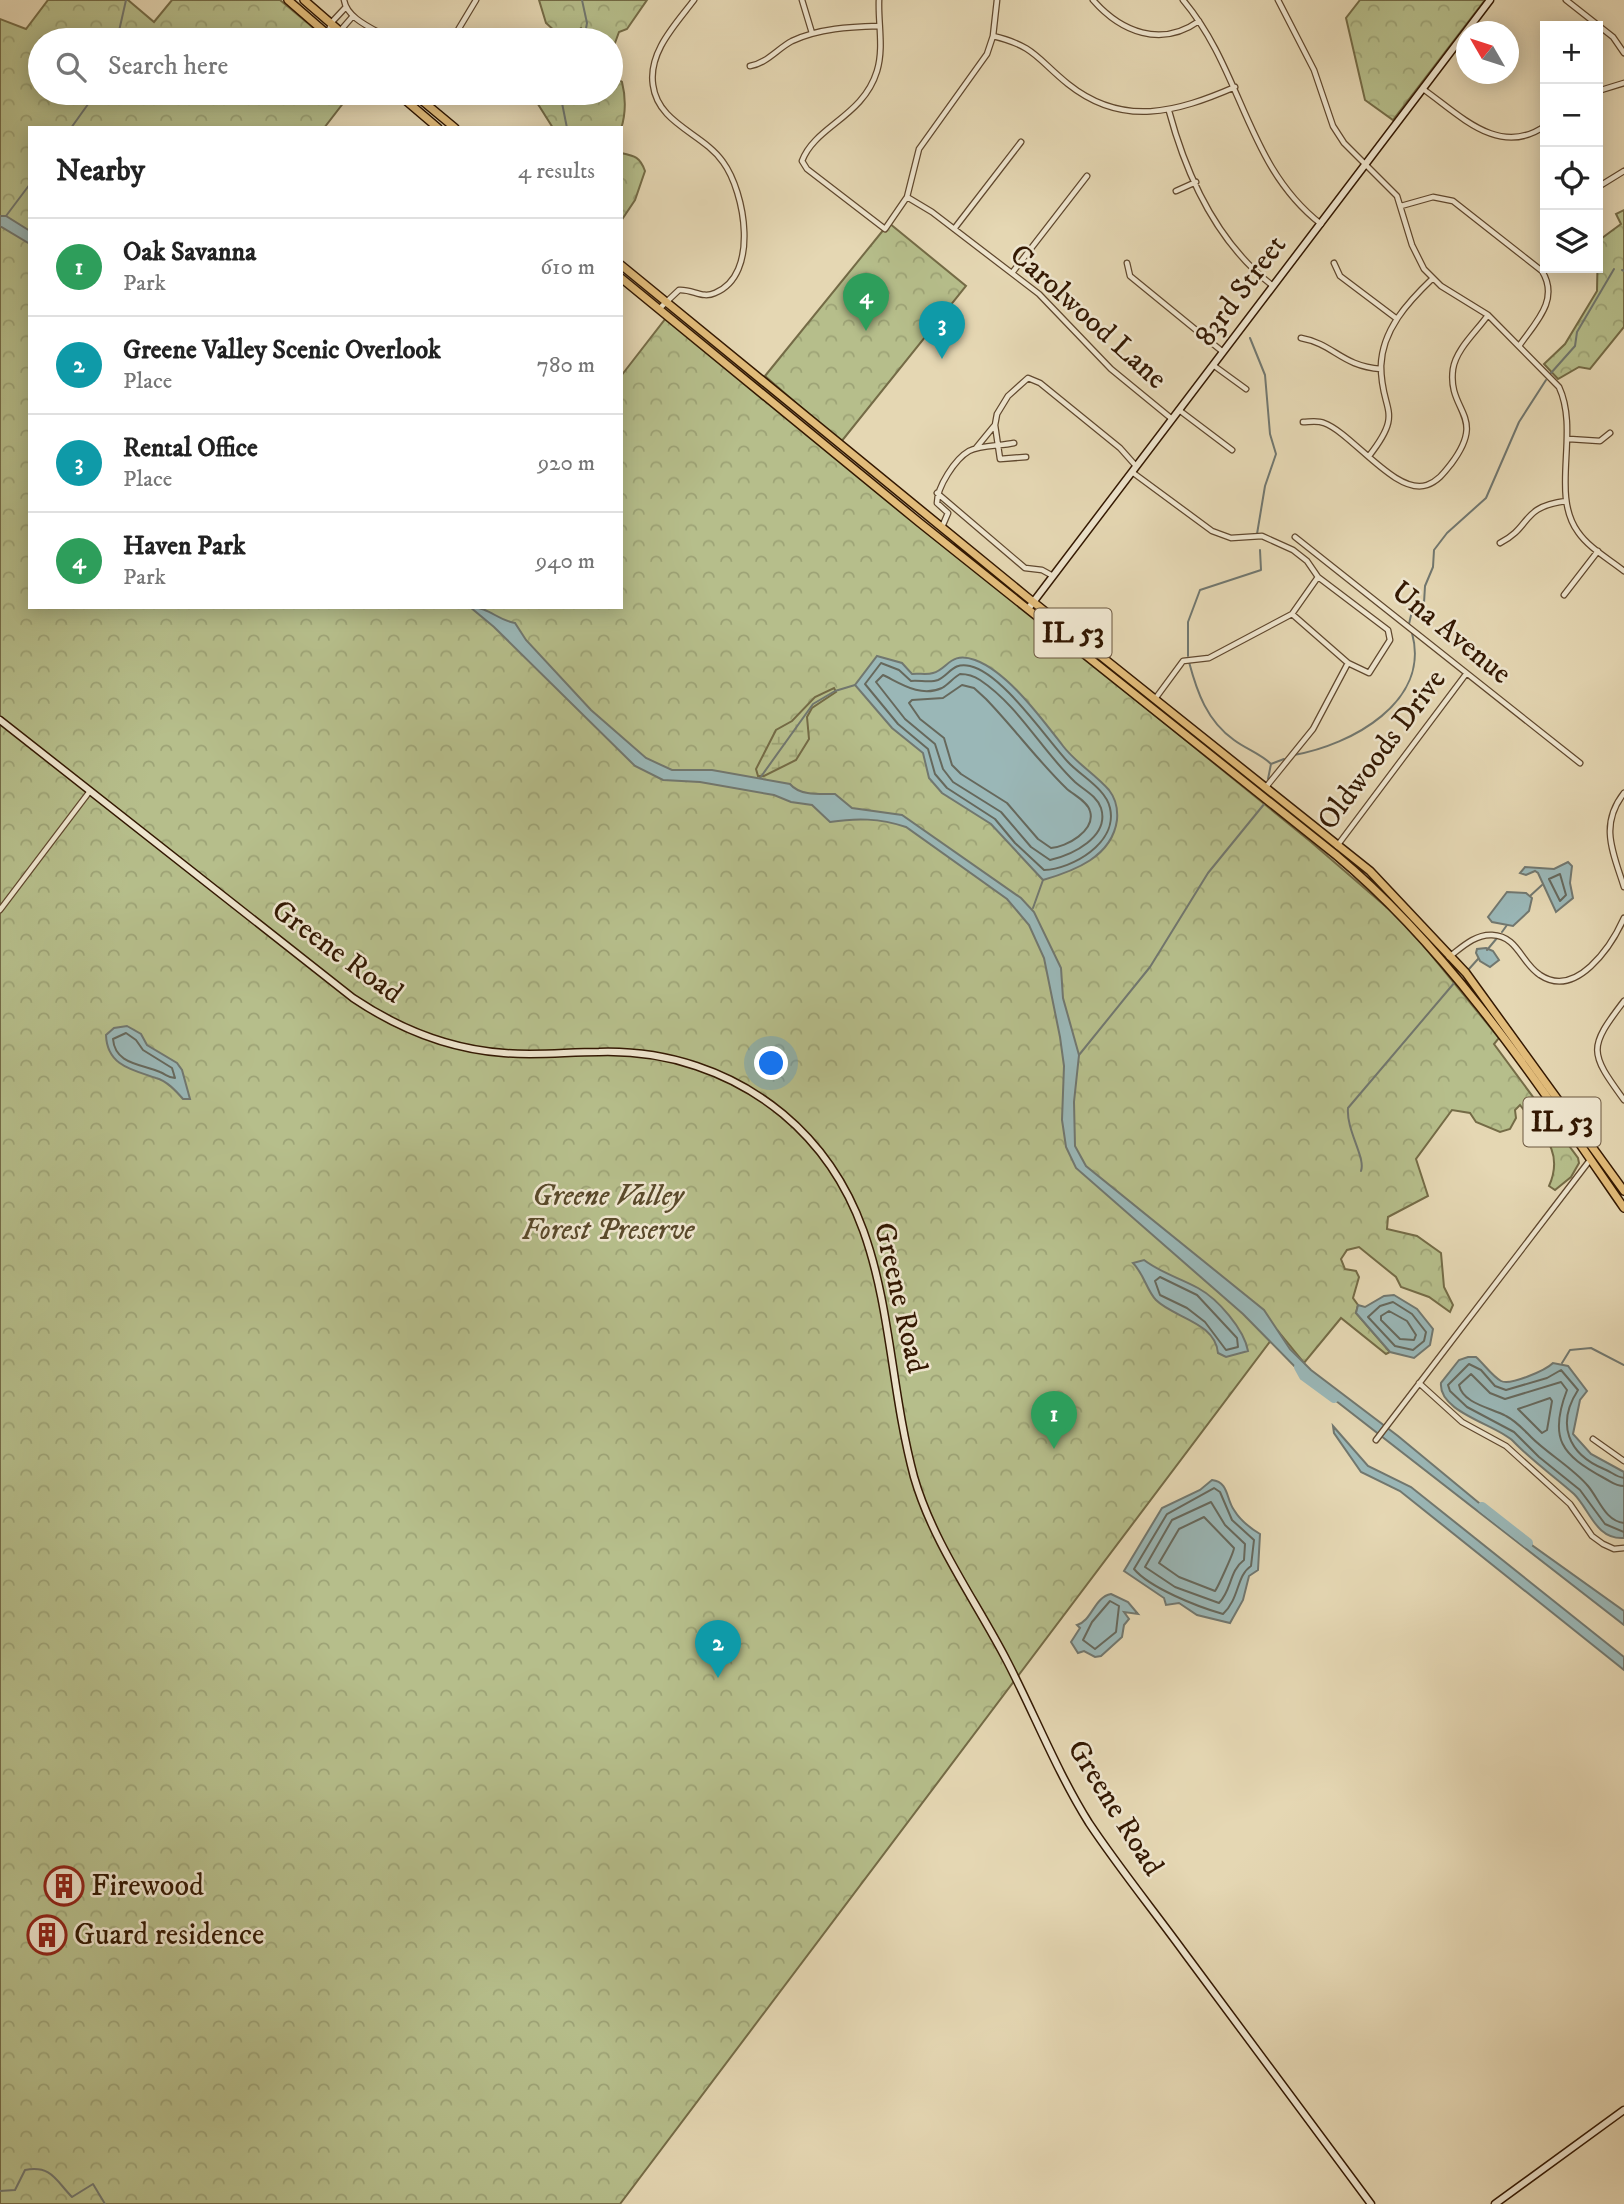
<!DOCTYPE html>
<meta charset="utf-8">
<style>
:root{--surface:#fff;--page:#f2f2f2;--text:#222;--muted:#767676;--line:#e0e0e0;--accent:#8f2418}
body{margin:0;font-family:"IM FELL DW Pica",serif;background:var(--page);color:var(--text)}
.controls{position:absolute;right:21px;top:21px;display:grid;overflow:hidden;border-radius:0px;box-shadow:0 4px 18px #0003}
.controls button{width:63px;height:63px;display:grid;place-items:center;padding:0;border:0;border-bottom:2px solid var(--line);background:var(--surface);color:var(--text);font:35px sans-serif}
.compass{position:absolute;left:1456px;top:21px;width:63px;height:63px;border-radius:50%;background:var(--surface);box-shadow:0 4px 18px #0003;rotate:309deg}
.you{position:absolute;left:772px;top:1064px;width:24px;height:24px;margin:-18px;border:5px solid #fff;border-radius:50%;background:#1a73e8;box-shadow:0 0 0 10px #1a73e833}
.badge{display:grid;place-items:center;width:46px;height:46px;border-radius:50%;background:var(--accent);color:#fff;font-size:23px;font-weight:700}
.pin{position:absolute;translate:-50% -58px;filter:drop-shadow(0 2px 4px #0008)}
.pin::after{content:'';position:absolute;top:37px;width:24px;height:21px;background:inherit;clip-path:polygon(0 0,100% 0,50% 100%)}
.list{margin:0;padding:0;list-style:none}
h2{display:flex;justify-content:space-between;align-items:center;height:91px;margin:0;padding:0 28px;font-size:30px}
h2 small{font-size:23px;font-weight:400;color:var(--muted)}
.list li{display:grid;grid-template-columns:46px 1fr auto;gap:21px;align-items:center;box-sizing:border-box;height:98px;padding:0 28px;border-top:2px solid var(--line)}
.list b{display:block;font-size:26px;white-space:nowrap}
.list p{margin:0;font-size:23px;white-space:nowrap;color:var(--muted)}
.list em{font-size:23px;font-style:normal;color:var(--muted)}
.icon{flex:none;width:38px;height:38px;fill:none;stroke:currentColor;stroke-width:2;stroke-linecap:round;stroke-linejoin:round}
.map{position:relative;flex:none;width:1624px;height:2204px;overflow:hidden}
.search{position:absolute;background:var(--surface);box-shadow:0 4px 18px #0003;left:28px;top:28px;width:595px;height:77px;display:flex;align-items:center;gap:18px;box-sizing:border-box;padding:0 24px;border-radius:38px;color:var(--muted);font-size:26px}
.panel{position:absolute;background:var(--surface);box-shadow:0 4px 18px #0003;left:28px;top:126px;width:595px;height:483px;border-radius:0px}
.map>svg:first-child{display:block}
</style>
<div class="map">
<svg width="1624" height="2204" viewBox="0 0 1624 2204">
<defs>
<pattern id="forest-crowns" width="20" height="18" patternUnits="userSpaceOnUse" patternTransform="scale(1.75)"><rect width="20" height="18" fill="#b6be8b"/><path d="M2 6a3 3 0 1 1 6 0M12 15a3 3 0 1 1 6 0" fill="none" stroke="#9da376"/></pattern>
<pattern id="wetland-marsh" width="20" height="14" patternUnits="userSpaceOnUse" patternTransform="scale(1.75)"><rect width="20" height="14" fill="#b6be8b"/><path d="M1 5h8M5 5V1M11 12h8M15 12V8" fill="none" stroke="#9da376"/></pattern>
</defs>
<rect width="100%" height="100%" fill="#e5d7b3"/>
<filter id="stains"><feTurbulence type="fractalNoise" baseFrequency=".00286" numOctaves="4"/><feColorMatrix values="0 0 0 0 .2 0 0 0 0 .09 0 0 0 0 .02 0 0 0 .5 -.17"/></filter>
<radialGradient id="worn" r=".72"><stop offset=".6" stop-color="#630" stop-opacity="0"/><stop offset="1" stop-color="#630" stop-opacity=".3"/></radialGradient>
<path fill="url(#forest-crowns)" stroke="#746b46" stroke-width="2" d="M48,0h80l26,22 18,-22h108l48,40h-288v53h311l-27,35h-294v479h591v-231l45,-58 645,524 95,82 93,114 -5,6 84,114 1,5 -8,14 -16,13 -6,-4c16,-36 -8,-53 -29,-81l-5,5 1,8 -6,11 -10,3 -24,-10 -6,-9 -18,-3 -36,49 12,37 -40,21 -1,12 30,7 24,17 3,34 9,18 -3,7 -21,-15 -28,-10 -5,-10 -37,-30 -12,3 -6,9 4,10 11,2 3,6 -6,21 5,7 -2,8 34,39 -4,2 -45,-36 -37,45 -26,-32 -658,873h-620v-2185l26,10z
M539,0h108l-20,29 -8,3 -8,22v-14h-30l2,-9 -2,-3 -5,4 -19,1 -11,-10z
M1360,0h125l-92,120 -28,-20 -19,-82z
M611,75l11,7c4,16 4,31 -1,47l-68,-1 -22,-35h80z
M621,153c14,3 19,4 24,18l-10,29 -14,21z
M1624,210v117l-34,42 -11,-2 -21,12 -14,-15 21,-20 32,-53 1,-50 23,-17 -5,-10z
M889,223l77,63 -125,156 -76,-66z"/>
<path fill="url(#wetland-marsh)" stroke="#746b46" stroke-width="2" d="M834,688l2,4 -24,16 -5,9 2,22 -13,21 -32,16h-6l-2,-7 20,-39 16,-9 23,-24z"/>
<path fill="#9ab7b7" stroke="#71776f" stroke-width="2" d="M0,216h6l24,15v13l-30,-18z
M470,607c19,0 27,13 45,16l11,17 65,70 55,48 26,12h40l78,14c10,12 30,10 45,10l17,14 50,7 119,83 13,14 27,56 2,30 16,57 -5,47 1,44 11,20 178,144 26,39 21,21 87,66 121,100 105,75v14l-320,-249 -61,-62 -167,-146 -10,-21 -4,-27 2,-54 -4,-29 -16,-79 -15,-33 -22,-26 -101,-72c-27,-9 -50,-9 -76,-5l-18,-17 -21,-3 -17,-7 -74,-13 -37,-2 -28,-14 -141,-139z
M877,656l25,7 10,11c6,-1 15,1 21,-1 15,-4 17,-22 42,-13 33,12 67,59 88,86 13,17 32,28 46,44 7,9 9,19 8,30 -5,37 -43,51 -74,60l-52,-56 -49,-31 -13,-15 -6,-25 -31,-25 -37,-43z
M1568,862l4,4 -2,17 3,15 -17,14 -18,-39 -3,-2 -9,4 -6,-2 5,-6 29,2z
M1507,892l19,1 6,5 -3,13 -16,15 -21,-4 -4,-5z
M1486,948l7,3 6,9 -9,7 -10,-6 -4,-8 1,-4z
M127,1026l14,8 6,11 30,18 5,7 8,29h-7c-7,-8 -16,-18 -27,-21 -23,-8 -49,-12 -50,-43l8,-7z
M1144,1260c17,13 36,18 54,28 20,11 46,41 50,63l-22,6 -8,-4c-3,-31 -44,-35 -62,-53 -9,-9 -12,-26 -23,-37z
M1394,1295l23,14 16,20 -3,16 -16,13 -24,-6 -34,-39 2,-8 7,2 19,-11z
M1468,1357h8c8,7 16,19 25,24 9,5 45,-11 52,-18l15,3 19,25 -7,9 -7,34 18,20 33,18v66c-28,2 -34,-28 -50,-44 -20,-18 -42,-33 -61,-53 -16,-16 -75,-29 -72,-58l18,-23z
M1333,1426l35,40 43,21 213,170v13l-224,-179 -39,-19 -27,-39z
M1212,1480c17,2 14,19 22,30 6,10 16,18 26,24l-2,36 -9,6 -6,24 -13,23 -33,-8 -18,-12 -13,2 -2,-7 -40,-27 38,-63 38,-18z
M1111,1594l17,8 10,12 -14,-2 5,7 -5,6 -2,12 -21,19 -6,1 -11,-6 -6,2 -7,-11 9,-14 -3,-3c15,-4 17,-28 34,-31z"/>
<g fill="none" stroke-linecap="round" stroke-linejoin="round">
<path stroke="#66685c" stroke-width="2" d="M881,663l18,7 12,11c8,-1 20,2 27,-1 12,-6 15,-18 32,-14 32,7 75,71 98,96 13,14 38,27 42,46 8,35 -38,61 -66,62l-29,-27 -20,-24 -48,-31 -12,-14 -7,-25 -30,-25 -33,-40z
M960,674c7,0 14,2 20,6 39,26 62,71 95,102 9,8 22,14 26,26 9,29 -29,47 -51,52l-19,-13 -30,-35 -48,-30 -10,-13 -8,-25 -30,-25 -29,-37 7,-7c17,8 37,23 59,13 7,-4 11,-10 18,-14z
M962,685l12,3 12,11c28,29 52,62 81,90 7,6 21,13 23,22 6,20 -24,36 -39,37l-13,-9 -31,-36 -46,-29 -9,-9 -8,-27 -24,-19 -11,-16 3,-3 31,-2z
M1560,874l6,21 -6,6 -11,-22z
M126,1033l10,7 7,10 29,18 3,10c-6,0 -8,-3 -15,-6 -17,-8 -45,-7 -47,-33z
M1160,1277l37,18 40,43 1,9 -12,3 -21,-28 -18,-14 -27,-13 -5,-14z
M1393,1302l19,12 14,18 -2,9 -11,9 -18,-4 -27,-29 12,-11z
M1389,1311l18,10 9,14 -2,5 -14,-1 -19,-19v-4z
M1550,1398l2,3 -5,29 -5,3 -24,-24z
M1624,1478c-8,-1 -12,-6 -20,-9 -36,-15 -48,-45 -26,-79l-17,-20 -14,8 -41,12 -11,-4 -14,-16 -12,-6 -21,21 2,6 17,16 47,25 25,25 41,33 25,34 19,8
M1624,1486c-9,0 -12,-4 -20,-8 -42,-23 -56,-39 -37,-88l-6,-8 -56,17 -15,-6 -19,-19 -12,11c4,19 33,23 47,31 10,5 17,13 25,21 17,17 42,31 57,49 11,13 17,35 36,37
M1214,1488l6,4 12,28 22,20 -3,26c-15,10 -11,32 -28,48 -25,-7 -73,-26 -89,-45l33,-55z
M1211,1502l14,23 20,19 -1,16c-15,11 -12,30 -25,43l-44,-16 -30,-20 27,-47z
M1204,1517l30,31c0,4 -17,41 -19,43l-36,-14 -20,-14 20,-34z
M1110,1601l9,5 -3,26 -21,17 -12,-9 9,-18z"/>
<path stroke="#71776f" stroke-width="2" d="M582,0l5,23 -3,17
M117,40l9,-40
M560,93l7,35
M71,128l25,-35
M6,216l24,-32
M1622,270l2,1
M1250,338l15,37 5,59 6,20 -11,32 -8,48
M1551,373l24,-27 2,-14 37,-63
M1409,624l3,-13 12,-8 1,-17 8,-19 1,-17 13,-17 39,-35 33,-76 27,-42
M1188,656v-34l12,-32 61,-20 -1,-20
M1189,662c8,30 18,59 45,78 12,9 27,14 37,24
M1294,755c57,-10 137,-53 118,-122
M760,778l53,-74 22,-13 20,-6
M1268,779l3,-15 13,-5
M1530,896l12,-11
M1033,908l10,-28
M1502,932l5,-7
M1487,950l10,-12
M1469,969l9,-10
M1079,1055l71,-88 58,-94 57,-70
M1361,1171c5,-13 -15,-41 -13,-63l107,-126
M1562,1363l8,-13 21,-2 33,17
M0,2191l15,-1 10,-20c27,-5 31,11 47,27l21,-13 12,20"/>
<path stroke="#9ab7b7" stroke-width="10" d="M1299,1367l5,9 30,22
M1482,1507l46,36"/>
<g stroke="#60482e" stroke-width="7">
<path id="street" d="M344,0c3,20 33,30 48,40
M802,0l10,33
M879,0c-1,23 5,48 -2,71 -14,46 -62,55 -75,90l5,8 78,60 22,-32 12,-48 68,-95 6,-18 4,-36
M1093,0c28,32 68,48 106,21
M1183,0c60,71 63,166 138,224
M1278,0l36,70 19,56 11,17 53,53 15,49 12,24 17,17 47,29 71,72c21,45 -9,107 19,145 11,16 31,27 46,39
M1566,0l47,37 11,16
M345,8l-14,15 -3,12 12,-4 13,-15
M1471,25l8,7
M993,36c42,10 44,23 75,48 55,44 109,28 167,3
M452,40l24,-40
M750,66c17,-3 27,-17 42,-25 28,-13 58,-14 87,-15
M1423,89c37,26 76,69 122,37
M1598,91l26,-8
M1169,111c18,67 48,132 104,175
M1598,187l26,-16
M1176,191l20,-9
M907,197l25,15 107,82 72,75 61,50
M1401,206l32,-9 20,4 89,70c18,29 -7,52 -23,75
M954,229l67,-87
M1127,263l3,13 93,76
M1334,263l6,13 57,43
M1012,273l75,-97
M660,308l19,-18c14,-1 23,9 36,3 45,-18 30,-101 8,-131 -20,-29 -65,-38 -70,-77 -5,-33 23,-61 41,-85
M1301,338c33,6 40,28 80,31
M1213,365l33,24
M1179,410l53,40
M1303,422c6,0 14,-2 21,1 28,10 72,73 103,62 11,-4 17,-12 24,-21 37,-49 -4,-52 2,-95 3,-20 24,-38 35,-54
M1569,439l31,2 10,-8
M976,448l18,-22
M1369,456c36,-46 12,-43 12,-90 1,-36 27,-64 51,-87
M1026,457l-26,2 -5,-34 2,-11 11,-18 20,-18 12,5 80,65 16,18
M1132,472l80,59 19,7 31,-2 31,14 14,11 11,16 70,53 2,10 -21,33 -21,-10 -56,-49
M937,493l88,75 17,2 11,6
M942,527l6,-14 -11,-10c0,-16 18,-44 32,-52 11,-6 32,-5 45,-8
M1295,537l285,226
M1500,543c32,-16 20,-36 66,-42
M1564,595l34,-44
M1155,699l28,-38 26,-3 83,-44 26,-37
M1266,787l47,-58 35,-66
M1624,793c-25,32 -11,59 0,94
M1337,846l129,-172
M0,910l90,-119
M1449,957c12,-9 26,-23 43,-22 26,1 29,28 48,40 36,24 71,-28 84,-57
M1624,1001c-36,47 -35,51 0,99
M1419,1383l43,39 44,24 64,58 22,32 11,8 11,5 10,-1
M1593,1439l31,22
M1376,1440l214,-280"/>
</g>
<g stroke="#331802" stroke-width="9">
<path id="secondary" d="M1028,609l462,-609
M0,720l353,278c46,31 95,51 151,55 32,3 63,-1 95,-1 67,-2 132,19 184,62 114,95 96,233 131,363 19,66 62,124 93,184 28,54 50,111 82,162 30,45 65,88 97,132 61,83 123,166 185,249
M1495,2204l129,-94"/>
</g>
<g stroke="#331802" stroke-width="10">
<path id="primary" d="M288,0l46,40
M304,0l46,40
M397,93l41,35
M413,93l42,35
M621,265l406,332 343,274 96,102 158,218
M621,278l299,245 416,332c115,96 203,230 288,353"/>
</g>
<use href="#street" stroke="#eee5ce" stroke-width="4.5"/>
<use href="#secondary" stroke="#eee5ce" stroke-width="6"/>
<use href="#primary" stroke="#e2bc7a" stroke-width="7"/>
</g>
<defs>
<g id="building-ring" transform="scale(2.0125)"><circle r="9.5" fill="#eee5ce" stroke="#8f2418" stroke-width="1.5"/><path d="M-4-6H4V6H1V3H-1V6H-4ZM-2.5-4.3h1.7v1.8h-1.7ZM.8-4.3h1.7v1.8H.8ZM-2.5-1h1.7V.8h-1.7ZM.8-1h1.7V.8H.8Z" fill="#8f2418"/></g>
</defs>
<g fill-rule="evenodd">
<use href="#building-ring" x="64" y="1886"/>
<use href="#building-ring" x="47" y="1935"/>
</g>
<g text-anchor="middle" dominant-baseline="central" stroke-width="5" stroke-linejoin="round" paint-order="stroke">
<g fill="#eee5ce" stroke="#6b563f" stroke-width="2">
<rect x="1034.5" y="608.5" width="77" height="49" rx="5"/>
<rect x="1523.5" y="1097.5" width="77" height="49" rx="5"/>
</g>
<g font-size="28" font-weight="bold" fill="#331802">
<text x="1073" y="633">IL 53</text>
<text x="1562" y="1122">IL 53</text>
</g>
<g font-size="30" fill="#331802" stroke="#eee5ce">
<text transform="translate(1241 291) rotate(-53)">83rd Street</text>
<text transform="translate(1088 317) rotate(42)">Carolwood Lane</text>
<text transform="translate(1451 633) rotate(39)">Una Avenue</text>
<text transform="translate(1382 750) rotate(-53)">Oldwoods Drive</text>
<text transform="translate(337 952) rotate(36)">Greene Road</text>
<text transform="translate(900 1298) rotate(77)">Greene Road</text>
<text transform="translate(1115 1808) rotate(58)">Greene Road</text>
</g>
<g font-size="30" font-style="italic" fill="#5a4a2b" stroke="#eee5ce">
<text x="608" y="1196">Greene Valley<tspan x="608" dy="34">Forest Preserve</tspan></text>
</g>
<g font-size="30" fill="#331802" stroke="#eee5ce" text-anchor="start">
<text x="91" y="1886">Firewood</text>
<text x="74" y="1935">Guard residence</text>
</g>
</g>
<rect width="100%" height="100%" filter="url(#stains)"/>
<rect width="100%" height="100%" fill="url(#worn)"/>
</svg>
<div class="controls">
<button>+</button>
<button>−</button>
<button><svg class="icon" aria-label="locate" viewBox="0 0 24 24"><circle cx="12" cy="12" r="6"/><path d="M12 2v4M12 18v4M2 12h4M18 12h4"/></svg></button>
<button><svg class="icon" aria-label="layers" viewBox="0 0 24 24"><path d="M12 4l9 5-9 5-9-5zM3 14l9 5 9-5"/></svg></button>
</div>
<svg class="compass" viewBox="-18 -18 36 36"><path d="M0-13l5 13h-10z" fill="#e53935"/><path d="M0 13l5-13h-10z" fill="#767676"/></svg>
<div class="you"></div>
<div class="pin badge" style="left:1054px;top:1449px;background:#2e9e5b">1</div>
<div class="pin badge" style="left:718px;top:1678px;background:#0f9aa8">2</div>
<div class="pin badge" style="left:942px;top:359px;background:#0f9aa8">3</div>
<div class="pin badge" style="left:866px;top:331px;background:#2e9e5b">4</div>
<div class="search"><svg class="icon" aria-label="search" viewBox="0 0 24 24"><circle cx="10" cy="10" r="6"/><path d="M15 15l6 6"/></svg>Search here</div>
<section class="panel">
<h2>Nearby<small>4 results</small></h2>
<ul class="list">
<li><span class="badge" style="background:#2e9e5b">1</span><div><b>Oak Savanna</b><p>Park</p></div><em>610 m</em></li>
<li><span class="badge" style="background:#0f9aa8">2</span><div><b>Greene Valley Scenic Overlook</b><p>Place</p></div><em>780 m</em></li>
<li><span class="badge" style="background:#0f9aa8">3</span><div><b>Rental Office</b><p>Place</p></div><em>920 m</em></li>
<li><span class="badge" style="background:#2e9e5b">4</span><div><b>Haven Park</b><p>Park</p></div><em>940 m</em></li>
</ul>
</section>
</div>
